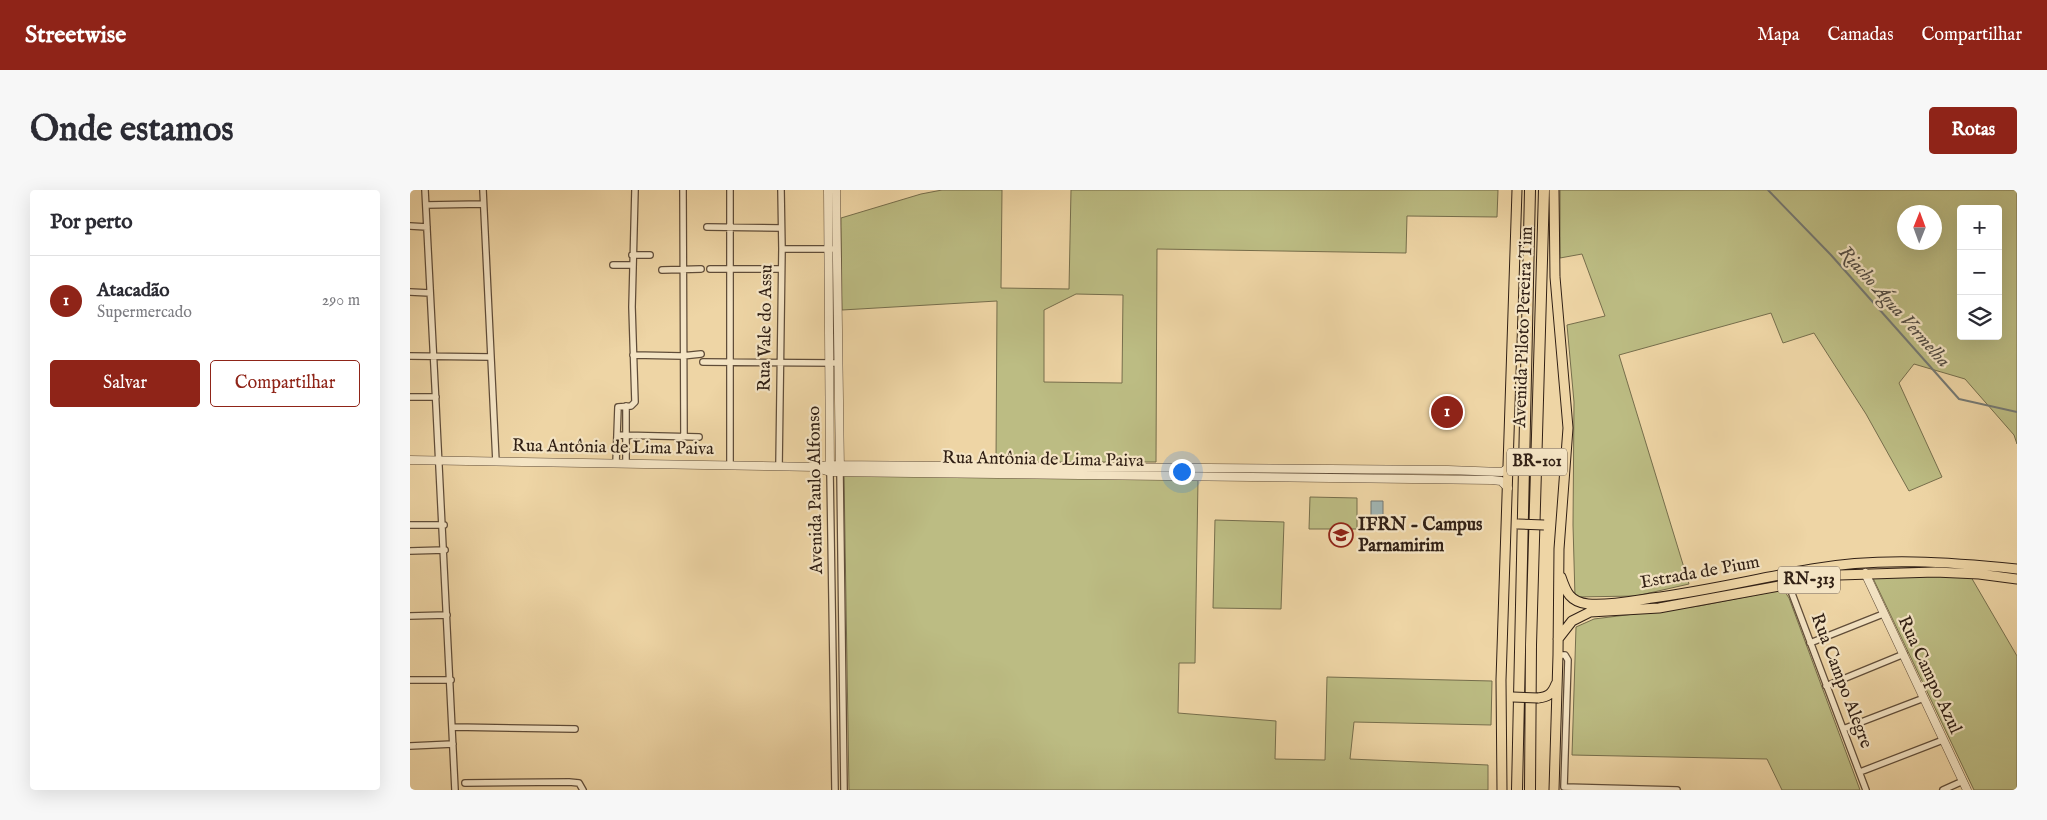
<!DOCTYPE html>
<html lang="pt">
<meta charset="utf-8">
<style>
:root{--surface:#fff;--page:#f7f7f7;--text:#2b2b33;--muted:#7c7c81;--line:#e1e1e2;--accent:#8f2418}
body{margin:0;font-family:"IM FELL English",serif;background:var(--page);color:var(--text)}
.controls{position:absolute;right:15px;top:15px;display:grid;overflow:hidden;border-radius:5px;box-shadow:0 5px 20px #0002}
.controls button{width:45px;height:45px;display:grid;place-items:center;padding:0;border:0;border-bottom:1px solid var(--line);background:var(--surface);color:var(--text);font:25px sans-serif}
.compass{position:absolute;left:1487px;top:15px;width:45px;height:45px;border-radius:50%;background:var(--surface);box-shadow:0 5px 20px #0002;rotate:1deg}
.you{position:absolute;left:771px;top:281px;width:18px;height:18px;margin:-12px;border:4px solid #fff;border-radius:50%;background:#1a73e8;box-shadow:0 0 0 8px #1a73e833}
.badge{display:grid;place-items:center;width:32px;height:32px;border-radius:50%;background:var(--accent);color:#fff;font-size:16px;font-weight:700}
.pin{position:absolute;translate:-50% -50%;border:2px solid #fff;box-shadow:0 1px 5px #0006}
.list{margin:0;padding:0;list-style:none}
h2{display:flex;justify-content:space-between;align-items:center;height:65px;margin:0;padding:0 20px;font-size:21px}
h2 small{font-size:16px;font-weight:400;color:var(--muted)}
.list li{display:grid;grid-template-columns:32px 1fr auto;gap:15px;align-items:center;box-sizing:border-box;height:90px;padding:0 20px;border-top:1px solid var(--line)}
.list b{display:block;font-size:19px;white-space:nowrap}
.list p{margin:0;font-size:16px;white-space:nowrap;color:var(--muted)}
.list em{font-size:16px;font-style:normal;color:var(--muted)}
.actions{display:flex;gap:10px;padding:15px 20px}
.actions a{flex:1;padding:11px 0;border:1px solid var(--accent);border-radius:5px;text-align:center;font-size:18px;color:var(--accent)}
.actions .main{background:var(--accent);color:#fff}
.icon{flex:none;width:28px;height:28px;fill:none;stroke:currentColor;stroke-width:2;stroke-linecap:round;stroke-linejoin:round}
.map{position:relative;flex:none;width:1607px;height:600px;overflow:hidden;border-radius:5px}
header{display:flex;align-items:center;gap:30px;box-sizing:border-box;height:70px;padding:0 25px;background:var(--accent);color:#fff}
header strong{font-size:24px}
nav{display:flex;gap:28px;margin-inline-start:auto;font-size:18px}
.intro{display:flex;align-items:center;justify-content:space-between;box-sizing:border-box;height:120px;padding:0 30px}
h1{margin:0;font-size:35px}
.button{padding:12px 22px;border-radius:5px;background:var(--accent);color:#fff;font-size:18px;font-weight:700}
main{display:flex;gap:30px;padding:0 30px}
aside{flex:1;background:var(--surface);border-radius:5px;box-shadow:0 5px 20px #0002}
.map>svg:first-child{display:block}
</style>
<header>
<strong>Streetwise</strong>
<nav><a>Mapa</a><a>Camadas</a><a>Compartilhar</a></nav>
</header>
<div class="intro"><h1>Onde estamos</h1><a class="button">Rotas</a></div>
<main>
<aside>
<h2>Por perto<small></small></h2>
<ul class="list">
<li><span class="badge">1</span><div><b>Atacadão</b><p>Supermercado</p></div><em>290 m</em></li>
</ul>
<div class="actions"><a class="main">Salvar</a><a>Compartilhar</a></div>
</aside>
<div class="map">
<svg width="1607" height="600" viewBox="0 0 1607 600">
<rect width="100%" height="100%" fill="#eed5a5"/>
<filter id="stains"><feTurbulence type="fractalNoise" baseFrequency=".004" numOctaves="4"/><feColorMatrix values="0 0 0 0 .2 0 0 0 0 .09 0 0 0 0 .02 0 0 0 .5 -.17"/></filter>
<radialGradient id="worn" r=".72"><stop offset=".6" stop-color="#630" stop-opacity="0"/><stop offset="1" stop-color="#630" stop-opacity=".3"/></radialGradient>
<path fill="#bcbc83" stroke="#766e4c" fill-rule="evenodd" d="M532,0h60l-1,98 68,1 2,-99h427l-1,27 -90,-1 -1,37 -249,-4 -1,213h-160l1,-161 -155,9 -1,-92 80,-24zM666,104l47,1 -1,88 -78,-1v-72z
M1150,0h457v254l-3,-9 -49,-56 -51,-15 -15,19 43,94 -33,14 -43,-77 -52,-81 -31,10 -12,-30 -152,42 70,229 -53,12 -61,1 -2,-72 1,-123 -7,-77 38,-9 -23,-62 -22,4zM1551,19h37v127h-37zM1494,22h30v30h-30z
M434,285l354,5 -3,183h-16l-1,50 98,8 -1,38 50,1 2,-83 165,4 -1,44 -137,-3 -4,37 138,6v25h-639z
M900,307l47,1v31h-48z
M805,330l69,2 -3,87 -68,-1z
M1501,384l60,3 46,79v134h-43l-102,-214z
M1366,401l9,1 4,6 71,192h-78l-15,-31 -195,-4 4,-128 18,-8 105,-13z"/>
<path fill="#a1b5b3" stroke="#747974" d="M961,311h12v22h-12z"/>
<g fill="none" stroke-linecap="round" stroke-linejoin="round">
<path stroke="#747974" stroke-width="2" d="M1358,0l63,65 128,144 58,13"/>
<g stroke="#604d39" stroke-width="8">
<path id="minor" d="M15,0c10,200 21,400 30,600
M73,0l13,272
M273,0l1,247
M16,15l57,-1
M0,36l17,1
M297,37l74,1
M372,59h50
M222,65h18
M203,75h20
M300,79h71
M252,80l39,-1
M0,102l20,1
M223,165l49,1 19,-2
M0,166l80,1
M293,172l135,1
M0,207h26
M207,245l82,2
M206,273l2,-56 13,-1 4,-4 -3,-95 3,-117
M216,273v-57
M320,274v-274
M369,276l3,-217 -1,-59
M420,282l5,318
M430,283l4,317
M0,335h34
M0,361l35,-1
M1378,393l78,207
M0,426l37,-1
M1400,453l73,-29
M1148,465h7l3,5 -4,127 113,3
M0,490h41
M1416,496l78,-32
M43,537l122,2
M1433,539l81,-31
M0,556l43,-2
M1450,582l83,-32
M55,593l104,-1 10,1 4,7
M1533,600l20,-9"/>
</g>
<g stroke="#604d39" stroke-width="9">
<path id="tertiary" d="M418,0l2,280
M426,0l4,280
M0,270l405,7 15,-2 618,5 54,2 6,-4
M407,278l13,4 662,8 9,1 7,7
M1455,383l102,217"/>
</g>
<g stroke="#312015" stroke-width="11">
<path id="primary" d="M1144,0l1,87 13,151 -9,121 -1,106 -4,135
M1151,387c5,15 9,25 27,27 20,2 44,-3 64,-6 54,-7 107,-20 160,-29 67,-12 138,-7 205,0
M1148,449l14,-18 18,-9 69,-4 180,-33 96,-3 44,2 38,5
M1128,508c10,-1 14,-4 18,-14
M1092,600l-1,-110 16,-490"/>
</g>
<g stroke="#312015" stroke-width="12">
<path id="trunk" d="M1107,600l13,-600
M1120,600l1,-145 13,-455"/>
</g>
<use href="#minor" stroke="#f4e4c4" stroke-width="5.5"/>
<use href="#tertiary" stroke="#f4e4c4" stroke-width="8"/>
<use href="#primary" stroke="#eed5a5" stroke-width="9"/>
<use href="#trunk" stroke="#eed5a5" stroke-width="10"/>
<g stroke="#312015" stroke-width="11" stroke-linecap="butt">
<path id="primary-bridge" d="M1108,334l26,1
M1103,507l25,1"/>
</g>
<use href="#primary-bridge" stroke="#eed5a5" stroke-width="9"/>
</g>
<defs>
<g id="university-ring" transform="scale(1.25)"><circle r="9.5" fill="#f4e4c4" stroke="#8f2418" stroke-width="1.5"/><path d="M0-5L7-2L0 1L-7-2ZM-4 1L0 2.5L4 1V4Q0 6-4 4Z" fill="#8f2418"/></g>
</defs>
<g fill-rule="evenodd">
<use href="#university-ring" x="931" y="345"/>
</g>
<g text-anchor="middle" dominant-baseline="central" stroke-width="4.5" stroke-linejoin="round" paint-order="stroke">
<g fill="#f4e4c4" stroke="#6c5b4a" stroke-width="1">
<rect x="1097" y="258.5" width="60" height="27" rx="4"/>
<rect x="1368" y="376.5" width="62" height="27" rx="4"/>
</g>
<g font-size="16" font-weight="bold" fill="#312015">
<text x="1127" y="272">BR-101</text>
<text x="1399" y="390">RN-313</text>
</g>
<g font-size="18" fill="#312015" stroke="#f4e4c4">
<text transform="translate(1114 137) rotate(-88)">Avenida Piloto Pereira Tim</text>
<text transform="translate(356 138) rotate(-89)">Rua Vale do Assu</text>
<text transform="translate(203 258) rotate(1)">Rua Antônia de Lima Paiva</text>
<text transform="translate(633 270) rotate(1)">Rua Antônia de Lima Paiva</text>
<text transform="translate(406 300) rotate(-91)">Avenida Paulo Alfonso</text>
<text transform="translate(1290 383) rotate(-10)">Estrada de Pium</text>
<text transform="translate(1519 485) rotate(65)">Rua Campo Azul</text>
<text transform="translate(1431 491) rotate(69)">Rua Campo Alegre</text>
</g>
<g font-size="18" font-weight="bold" fill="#312015" stroke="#f4e4c4" text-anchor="start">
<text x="948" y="335">IFRN - Campus<tspan x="948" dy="21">Parnamirim</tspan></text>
</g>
<g font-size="19" font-style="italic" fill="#534d44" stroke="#f4e4c4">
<text transform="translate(1484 117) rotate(48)">Riacho Água Vermelha</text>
</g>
</g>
<rect width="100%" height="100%" filter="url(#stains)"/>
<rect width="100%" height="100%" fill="url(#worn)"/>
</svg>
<div class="controls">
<button>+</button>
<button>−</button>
<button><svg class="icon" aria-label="layers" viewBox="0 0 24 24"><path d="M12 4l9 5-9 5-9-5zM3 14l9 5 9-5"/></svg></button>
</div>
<svg class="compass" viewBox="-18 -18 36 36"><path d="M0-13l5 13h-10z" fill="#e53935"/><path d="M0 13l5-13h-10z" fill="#7c7c81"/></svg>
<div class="you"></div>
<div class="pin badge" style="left:1037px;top:222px">1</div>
</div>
</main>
